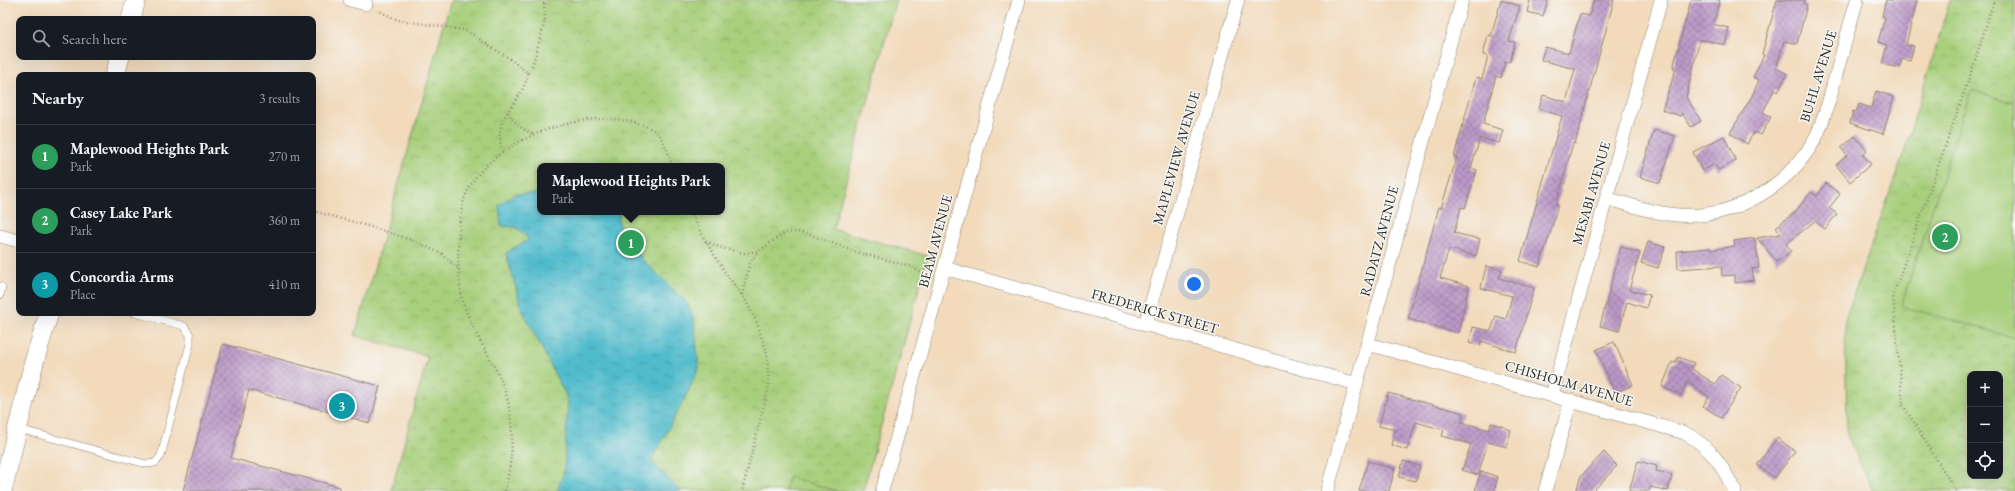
<!DOCTYPE html>
<meta charset="utf-8">
<style>
:root{--surface:#171b24;--page:#20242c;--text:#f1f3f6;--muted:#9ea1a6;--line:#363941;--accent:#0f766e}
body{margin:0;font-family:"EB Garamond",serif;background:var(--page);color:var(--text)}
.controls{position:absolute;right:12px;bottom:12px;display:grid;overflow:hidden;border-radius:8px;box-shadow:0 4px 16px #0002}
.controls button{width:36px;height:36px;display:grid;place-items:center;padding:0;border:0;border-bottom:1px solid var(--line);background:var(--surface);color:var(--text);font:20px sans-serif}
.you{position:absolute;left:1194px;top:284px;width:14px;height:14px;margin:-10px;border:3px solid #fff;border-radius:50%;background:#1a73e8;box-shadow:0 0 0 6px #1a73e833}
.badge{display:grid;place-items:center;width:26px;height:26px;border-radius:50%;background:var(--accent);color:#fff;font-size:13px;font-weight:700}
.pin{position:absolute;translate:-50% -50%;border:2px solid #fff;box-shadow:0 1px 4px #0006}
.popup{position:absolute;left:537px;top:163px;width:188px;height:52px;box-sizing:border-box;display:grid;place-content:center;border-radius:8px;background:var(--surface);filter:drop-shadow(0 1px 3px #0005);font-size:13px;white-space:nowrap;color:var(--muted)}
.popup b{font-size:15px;color:var(--text)}
.popup::after{content:'';position:absolute;left:50%;top:100%;margin-left:-8px;border:8px solid transparent;border-top-color:var(--surface)}
.list{margin:0;padding:0;list-style:none}
h2{display:flex;justify-content:space-between;align-items:center;height:52px;margin:0;padding:0 16px;font-size:17px}
h2 small{font-size:13px;font-weight:400;color:var(--muted)}
.list li{display:grid;grid-template-columns:26px 1fr auto;gap:12px;align-items:center;box-sizing:border-box;height:64px;padding:0 16px;border-top:1px solid var(--line)}
.list b{display:block;font-size:15px;white-space:nowrap}
.list p{margin:0;font-size:13px;white-space:nowrap;color:var(--muted)}
.list em{font-size:13px;font-style:normal;color:var(--muted)}
.icon{flex:none;width:22px;height:22px;fill:none;stroke:currentColor;stroke-width:2;stroke-linecap:round;stroke-linejoin:round}
.map{position:relative;flex:none;width:2015px;height:491px;overflow:hidden}
.search{position:absolute;background:var(--surface);box-shadow:0 4px 16px #0002;left:16px;top:16px;width:300px;height:44px;display:flex;align-items:center;gap:10px;box-sizing:border-box;padding:0 14px;border-radius:8px;color:var(--muted);font-size:15px}
.panel{position:absolute;background:var(--surface);box-shadow:0 4px 16px #0002;left:16px;top:72px;width:300px;height:244px;border-radius:8px}
.map>svg:first-child{display:block}
</style>
<div class="map">
<svg width="2015" height="491" viewBox="0 0 2015 491">
<defs>
<pattern id="park-crowns" width="20" height="18" patternUnits="userSpaceOnUse"><rect width="20" height="18" fill="#a7cf7b"/><path d="M2 6a3 3 0 1 1 6 0M12 15a3 3 0 1 1 6 0" fill="none" stroke="#90b26a"/></pattern>
<pattern id="water-ripples" width="26" height="14" patternUnits="userSpaceOnUse"><rect width="26" height="14" fill="#50bbcc"/><path d="M2 4q2-2 4 0t4 0M15 11q2-2 4 0t4 0" fill="none" stroke="#4398a6"/></pattern>
<pattern id="building-cross-hatch" width="8" height="8" patternUnits="userSpaceOnUse"><rect width="8" height="8" fill="#bb98c7"/><path d="M0 0l8 8M0 8l8-8" fill="none" stroke="#987ca2"/></pattern>
</defs>
<rect width="100%" height="100%" fill="#f6f6f2"/>
<filter id="ink" filterUnits="userSpaceOnUse"><feTurbulence type="fractalNoise" baseFrequency=".025" numOctaves="2"/><feDisplacementMap in="SourceGraphic" scale="8" xChannelSelector="R" yChannelSelector="G"/><feConvolveMatrix kernelMatrix="1 2 1 2 8 2 1 2 1" color-interpolation-filters="sRGB"/></filter>
<filter id="wash" filterUnits="userSpaceOnUse"><feTurbulence type="fractalNoise" baseFrequency=".012" numOctaves="4" result="noise"/><feDisplacementMap in="SourceGraphic" scale="16" xChannelSelector="R" yChannelSelector="G"/><feGaussianBlur stdDeviation="0.9" result="paint"/><feColorMatrix in="noise" values="0 0 0 0 0 0 0 0 0 0 0 0 0 0 0 0 0 1.4 0 .05"/><feComposite in="paint" operator="in"/></filter>
<g filter="url(#wash)">
<rect width="100%" height="100%" fill="#f2dabb"/>
<path fill="url(#park-crowns)" stroke="#697d53" fill-rule="evenodd" d="M451,0h445l-63,229 95,27 -65,235h-472l37,-135 -73,-20zM540,166h182v46h-182z
M1950,0h65v491h-142l-26,-56 -2,-116 58,-164zM1970,374h30v102h-30z"/>
<path fill="#a7cf7b" stroke="#697d53" d="M1971,90l44,13v235l-114,-32z
M789,477l48,14h-52z"/>
<path fill="url(#water-ripples)" stroke="#3e737c" d="M515,194h25v18h79v15l24,33 45,44 6,17 5,47 -13,28 -35,65 29,30h-123l7,-19 4,-72 -46,-91 -16,-56 23,-14 -13,-12 -15,-1 -2,-21z"/>
<g id="blocks">
<path fill="url(#building-cross-hatch)" d="M1501,0l19,6 -11,35 6,1 -5,20 -5,-1 -4,17 -5,-2 -13,48 20,6 -4,13 -19,-5 -9,30 6,2 -12,38 -4,-1 -7,26 26,6 -4,17 -27,-7 -9,29 29,8 -11,47 -50,-14 31,-112 2,1 16,-51h-3l22,-80 6,2 6,-23 -5,-1 5,-20 3,1z
M1530,0h18l-5,16 -16,-4z
M1594,0h20l-39,144 -2,-1 -17,62h2l-8,29 -11,33 -19,-6 42,-145 -23,-7 4,-14 23,7 9,-33 -34,-9 4,-13 24,6 11,-39 9,2z
M1691,0h29l-7,24 16,4 -4,17 -25,-6 -14,58 15,24 -10,6 -9,-14 -1,3 -19,-6 14,-41 -3,-1z
M1777,0h28l-1,4 3,1 -10,39 -13,-3 -8,27 11,6 -9,18 -4,-2 -11,22 8,5 -10,18 -7,-3 -7,12 -17,-11 22,-37 7,-16 -6,-3 11,-22 -2,-1z
M1886,0h31l-11,45 8,1 -4,15 -8,-2 -2,9 -18,-4 5,-19 -9,-3 7,-25 -3,-1z
M1876,91l18,6 -11,37 -33,-11 3,-12 3,1 3,-8 12,4z
M1654,130l21,6 -15,47 -20,-6z
M1724,136l12,25 -18,9 -3,-6 -13,7 -9,-19z
M1855,136l12,15 -4,4 8,9 -21,18 -14,-17 11,-10 -6,-7z
M1826,183l14,11 -11,14 8,6 -12,15 -10,-8 -29,23 5,7 -14,11 -20,-24 24,-4 -5,-7 19,-15 16,-20 6,4z
M1755,238l4,30 -7,1 2,11 -19,3 -1,-8 -12,1 -1,-10 -43,3 -1,-18 33,-3 1,2 24,-4 -1,-5z
M1648,242l17,5 -7,21 -17,-5z
M1621,247l19,6 -11,37 21,5 -4,13 -19,-6 -8,29 -19,-5z
M1486,266l16,4 -3,8 35,10 -18,64 -35,-11 -1,5 -11,-3 4,-16 18,4 5,-15 10,3 6,-23 -31,-8z
M1614,342l19,43 -18,8 -19,-43z
M223,344l157,42 -10,37 -121,-33 -18,68 109,29v4h-157z
M1678,357l16,6 -2,6 23,15 6,-9 20,13 -20,30 -18,-12 6,-9 -22,-16 -6,14 -19,-8 10,-25 3,1z
M1388,393l76,20 -3,9 28,8 2,-7 14,4v1l6,2 -4,17 -19,-5 -10,33 -16,-5 9,-26 -29,-8 2,-6 -28,-8 -9,28 -16,-5 4,-15 -16,-4z
M1777,438l18,13 -20,27 -18,-13z
M1604,452l13,14 -24,25h-17l5,-15z
M1368,461l27,8 -6,22h-30z
M1403,461l17,5 -4,15 -17,-4z
M1638,461l19,5 -1,5 16,4 -4,16 -17,-4 -2,4h-20z
M1481,471l17,6 -4,14h-19z"/>
</g>
</g>
<g filter="url(#ink)">
<use href="#blocks" fill-opacity="0" stroke="#8e8273" stroke-width="1"/>
<g fill="none" stroke-linecap="round" stroke-linejoin="round">
<g stroke="#8e8273" stroke-width="8">
<path id="lane" d="M0,286l2,1 -2,8
M19,429l127,35 9,-1 6,-7 29,-112v-9l-6,-9 -49,-13"/>
</g>
<g stroke="#8e8273" stroke-width="14">
<path id="street" d="M350,0l16,4
M1606,198c21,6 41,13 62,16 59,9 118,-24 147,-75 9,-18 14,-38 19,-57 8,-28 15,-55 23,-82
M0,236l19,5
M944,268l413,116
M1145,325l93,-325
M1368,344l317,89c27,15 36,31 50,58
M1552,395l109,-395
M882,491l137,-491
M1327,491l135,-491
M1545,491l26,-91"/>
</g>
<g stroke="#8e8273" stroke-width="20">
<path id="secondary" d="M131,19l5,-19
M115,75l5,-18
M2,491l32,-129 15,-49"/>
</g>
<path stroke="#8e8273" stroke-width="2.5" stroke-dasharray="1 3" stroke-linecap="butt" d="M377,10l21,10 67,10 45,29 18,14c-6,33 -38,41 -25,80
M528,73l4,-6 13,-46 -1,-21
M508,112c6,12 15,17 26,23
M313,211l62,17 39,13 28,13 18,16
M691,212l12,25 22,35 21,29 11,22 10,31 2,32 -27,105
M706,241l13,6 24,6 16,-2 25,-18 13,-1 14,3 45,17 53,14 20,11
M742,295l8,-33 8,-10
M505,491c7,-31 10,-61 2,-93 -6,-24 -20,-43 -31,-65 -5,-11 -11,-22 -14,-34 -5,-21 -5,-78 2,-99 18,-58 121,-95 174,-76 7,2 17,5 21,11 7,9 10,21 13,31
M1956,491l-53,-86 -10,-110 80,-228 21,-67"/>
<use href="#lane" stroke="#fff" stroke-width="7"/>
<use href="#street" stroke="#fff" stroke-width="13"/>
<use href="#secondary" stroke="#fff" stroke-width="19"/>
</g>
</g>
<g text-anchor="middle" dominant-baseline="central" stroke-width="3" stroke-linejoin="round" paint-order="stroke">
<g font-size="14" fill="#2b2b2b" stroke="#f6f6f2">
<text transform="translate(1818 76) rotate(-73)">BUHL AVENUE</text>
<text transform="translate(1176 158) rotate(-74)">MAPLEVIEW AVENUE</text>
<text transform="translate(1591 193) rotate(-74)">MESABI AVENUE</text>
<text transform="translate(935 241) rotate(-75)">BEAM AVENUE</text>
<text transform="translate(1379 241) rotate(-75)">RADATZ AVENUE</text>
<text transform="translate(1155 311) rotate(16)">FREDERICK STREET</text>
<text transform="translate(1569 383) rotate(16)">CHISHOLM AVENUE</text>
</g>
</g>
</svg>
<div class="controls">
<button>+</button>
<button>−</button>
<button><svg class="icon" aria-label="locate" viewBox="0 0 24 24"><circle cx="12" cy="12" r="6"/><path d="M12 2v4M12 18v4M2 12h4M18 12h4"/></svg></button>
</div>
<div class="you"></div>
<div class="pin badge" style="left:631px;top:243px;background:#2e9e5b">1</div>
<div class="popup"><b>Maplewood Heights Park</b>Park</div>
<div class="pin badge" style="left:1945px;top:237px;background:#2e9e5b">2</div>
<div class="pin badge" style="left:342px;top:406px;background:#0f9aa8">3</div>
<div class="search"><svg class="icon" aria-label="search" viewBox="0 0 24 24"><circle cx="10" cy="10" r="6"/><path d="M15 15l6 6"/></svg>Search here</div>
<section class="panel">
<h2>Nearby<small>3 results</small></h2>
<ul class="list">
<li><span class="badge" style="background:#2e9e5b">1</span><div><b>Maplewood Heights Park</b><p>Park</p></div><em>270 m</em></li>
<li><span class="badge" style="background:#2e9e5b">2</span><div><b>Casey Lake Park</b><p>Park</p></div><em>360 m</em></li>
<li><span class="badge" style="background:#0f9aa8">3</span><div><b>Concordia Arms</b><p>Place</p></div><em>410 m</em></li>
</ul>
</section>
</div>
